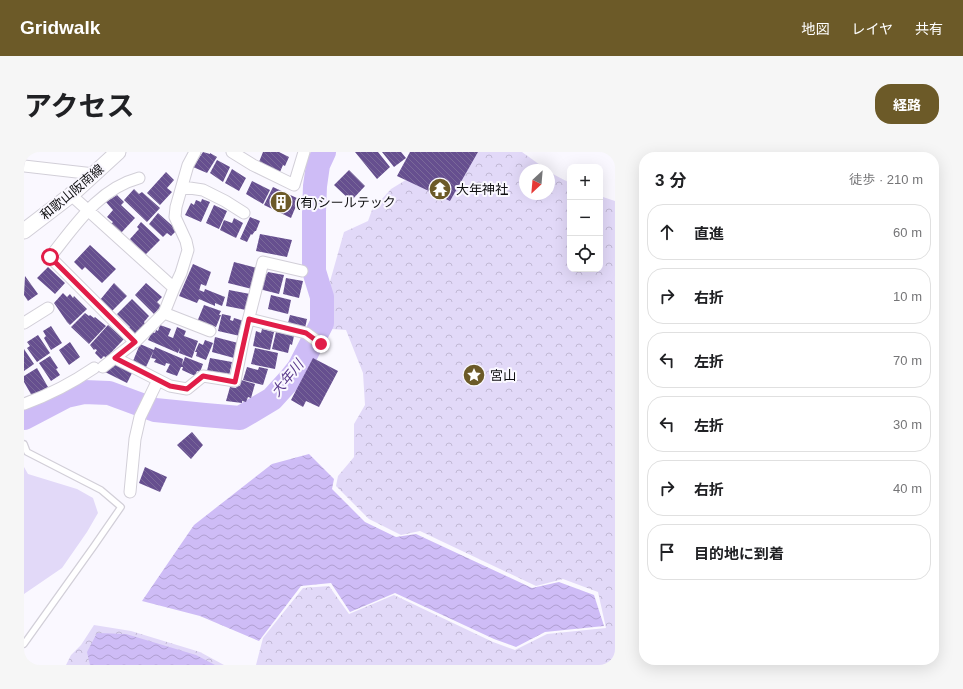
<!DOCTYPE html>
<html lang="ja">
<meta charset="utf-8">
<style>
:root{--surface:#fff;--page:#f6f6f6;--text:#202124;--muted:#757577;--line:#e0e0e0;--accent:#6c5a28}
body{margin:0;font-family:Arial,"Noto Sans JP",sans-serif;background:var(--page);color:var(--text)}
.controls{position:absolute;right:12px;top:12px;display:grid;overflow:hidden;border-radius:8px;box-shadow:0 4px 16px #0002}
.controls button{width:36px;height:36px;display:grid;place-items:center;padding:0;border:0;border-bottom:1px solid var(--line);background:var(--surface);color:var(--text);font:20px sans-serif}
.compass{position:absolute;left:495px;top:12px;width:36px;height:36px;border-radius:50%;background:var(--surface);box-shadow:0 4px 16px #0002;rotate:206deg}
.stop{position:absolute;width:12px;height:12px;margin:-9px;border:3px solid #e11d48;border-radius:50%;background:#fff}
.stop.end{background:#e11d48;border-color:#fff;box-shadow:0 1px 4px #0008}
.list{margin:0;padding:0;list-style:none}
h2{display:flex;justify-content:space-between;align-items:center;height:52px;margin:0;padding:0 16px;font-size:17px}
h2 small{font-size:13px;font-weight:400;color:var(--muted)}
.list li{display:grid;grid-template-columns:26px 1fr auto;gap:12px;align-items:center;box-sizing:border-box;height:56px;margin:0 8px 8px;padding:0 8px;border:1px solid var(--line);border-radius:16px}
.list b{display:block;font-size:15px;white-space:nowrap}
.list em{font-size:13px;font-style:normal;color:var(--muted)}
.icon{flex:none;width:22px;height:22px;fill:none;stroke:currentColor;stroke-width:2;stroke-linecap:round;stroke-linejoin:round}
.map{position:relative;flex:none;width:591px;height:513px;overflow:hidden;border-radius:16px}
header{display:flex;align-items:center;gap:24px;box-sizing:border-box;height:56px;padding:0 20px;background:var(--accent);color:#fff}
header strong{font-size:19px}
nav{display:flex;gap:22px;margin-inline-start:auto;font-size:14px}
.intro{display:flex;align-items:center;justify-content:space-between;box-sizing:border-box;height:96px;padding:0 24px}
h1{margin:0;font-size:28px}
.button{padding:10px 18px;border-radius:16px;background:var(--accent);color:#fff;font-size:14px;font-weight:700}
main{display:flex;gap:24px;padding:0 24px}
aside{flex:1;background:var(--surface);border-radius:16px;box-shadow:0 4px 16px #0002}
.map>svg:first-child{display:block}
</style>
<header>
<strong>Gridwalk</strong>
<nav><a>地図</a><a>レイヤ</a><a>共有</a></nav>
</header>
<div class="intro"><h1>アクセス</h1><a class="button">経路</a></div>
<main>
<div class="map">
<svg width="591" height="513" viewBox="0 0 591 513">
<defs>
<pattern id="forest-crowns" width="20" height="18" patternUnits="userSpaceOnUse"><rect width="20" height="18" fill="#e2d9f8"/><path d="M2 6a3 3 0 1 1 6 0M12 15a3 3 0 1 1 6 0" fill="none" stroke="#c1b9d4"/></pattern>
<pattern id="water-waves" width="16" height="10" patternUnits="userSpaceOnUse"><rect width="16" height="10" fill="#cebcf6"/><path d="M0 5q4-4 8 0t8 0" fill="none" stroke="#b0a0d2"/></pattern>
<pattern id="building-back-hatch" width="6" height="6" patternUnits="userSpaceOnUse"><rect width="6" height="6" fill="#664f8f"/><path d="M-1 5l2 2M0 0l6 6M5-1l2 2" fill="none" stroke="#7a6999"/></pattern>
</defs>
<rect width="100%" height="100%" fill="#faf8ff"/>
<path fill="#e2d9f8" d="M0,315l4,7 49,15 16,9 5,15 -11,19 -25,36 -38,26z"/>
<path fill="url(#forest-crowns)" d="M447,0h51l25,18h-22v24h24v-22l21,11v86h30v-73l15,5v464h-359l7,-27 40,-50 26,-2 20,28 45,-19 99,47 22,8 32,-16 59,-6 -8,-36 -35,-13 -27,7 -116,-55 -19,4 -32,-16 -33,-33 2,-10 16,-19v-33l11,-19 -2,-32 -17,-43 -15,-1 -2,-44 15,-53 24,-11 4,-11 19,-21 18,-11z
M70,473l37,6 69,21 24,13h-158l5,-10 10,-10z"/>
<path fill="url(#water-waves)" d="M285,302l25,25 -2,10 33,33 31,15 20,-3 116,54 27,-6 35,13 10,31 -59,6 -29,15 -22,-8 -99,-46 -45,19 -19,-29 -30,3 -42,55 -59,-25 -58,-15 52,-76 78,-61z
M73,481l29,1 70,21 19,10h-125l-3,-13z"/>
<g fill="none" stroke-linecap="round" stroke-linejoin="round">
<path stroke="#cebcf6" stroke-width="24" d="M0,266l42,-22 18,-4 25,1 46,17 50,5 35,3 32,-19 19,-21 8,-10 23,-45v-26l-8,-26v-59l1,-26 3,-21 6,-13"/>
</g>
<path fill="url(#building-back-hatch)" d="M179,0l7,2v-1l7,4 -10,16 -14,-6z
M239,0h16l10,5 -4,9 -2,-1 -3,7 -21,-10z
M331,0h23l12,15 -13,12z
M358,0h19l5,6 -12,9z
M386,0h68l-28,49 -53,-25z
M193,8l13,7 -7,15 -13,-9z
M208,17l14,9 -7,13 -14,-8z
M325,18l16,16 -14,15 -17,-16z
M142,20l8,8 -7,8 5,4 -12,13 -13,-12z
M228,29l18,9 -7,14 -17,-10z
M249,35l26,12 -8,19 -27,-13z
M110,37l5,5 3,-2 18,16 -13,14 -23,-22z
M93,43l7,7 -3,3 14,13 -14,15 -10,-9 2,-2 -6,-5 6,-7 -7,-8z
M178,47l8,3 -9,20 -16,-7 6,-12 3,2 2,-5 5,2z
M190,53l13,6 -8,18 -13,-6z
M134,61l19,17 -6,6 -4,-3 -4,4 -14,-13z
M226,65l10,4 -4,10h-1l-3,4 -1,-1 -4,8 -7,-3z
M210,66l9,5 -7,15 -16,-8 4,-10 8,3z
M117,70l19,18 -15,15 -15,-16 9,-10 -2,-2z
M236,82l32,6 -5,17 -31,-6z
M66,93l26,24 -14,14 -17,-16 -3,3 -8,-8z
M210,110l23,6 -5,21 -24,-6z
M169,112l18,8 -5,14 -5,-2 -2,7 -6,-2 6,2v-1l5,2 1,-3 20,8 -3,9 -7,-3v3l-16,-7 -2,4 -18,-7z
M24,115l17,16 -10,11 -18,-16z
M244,120l16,3 -5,19 -20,-5 4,-16 4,1z
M1,124l13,18 -10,7 -4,-6z
M262,126l17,3 -4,17 -16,-4z
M90,131l13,13 -15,15 -12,-11z
M122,131l16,14 -5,5 4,4 -7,8 -19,-19z
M205,138l21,4 -4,16 -20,-4z
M39,141l4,4 3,-3 3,4 1,-2 13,13 -17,16 -3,-3 -13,-19z
M247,143l20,5 -3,14 -20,-5z
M108,147l17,17 -5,6 1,2 -11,11 -6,-6 2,-2 -13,-13z
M180,153l17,6 -2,4h2l-5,12 -6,-2 -1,1 -12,-4z
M61,161l4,3 1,-1 4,3 1,-1 11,9 -17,18 -18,-17z
M198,162l9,2 -1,4 3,1 1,-3 10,3 -4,15 -22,-5z
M266,163l17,4 -2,9 -17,-5z
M84,173l16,14 -18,19 -2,-2 -3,3 -6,-6 2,-3 -2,-1 -1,1 -4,-5z
M136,173l11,4 -3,7 5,2 4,-11 9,4 -2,5 14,5 -6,17 -13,-5 1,-5 -2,5 -30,-13 4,-8 3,1 1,-3 2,1z
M27,174l11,17 -11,7 -7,-12 2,-2 -3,-5z
M238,177l12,3 -4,18 -17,-4 3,-15 5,2z
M252,180l18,4 -2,9 -2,-1 -2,9 -16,-4z
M14,183l12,18 -13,9 -10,-14 3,-2 -3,-4z
M191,185l23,6 -4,15 -22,-6z
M181,188l8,3 -7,17 -10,-4 1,-4h-2l4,-9 4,2z
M46,190l10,15 -11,8 -10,-15z
M116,192l14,6 -8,17 -13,-6z
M131,195l28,12 -1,6 3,-8 18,7 -3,8 -3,-1 -2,5 -13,-6 1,-3h-2l-4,9 -11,-4 4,-8 -4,-1 -1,3 -11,-4 2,-3 -5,-1z
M231,196l23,5 -3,16 -24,-5z
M0,197l10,15 -10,7z
M26,204l8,12 -2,1 4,6 -9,6 -12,-18z
M186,206l22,4 -3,14 -22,-5z
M289,206l25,13 -19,36 -13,-6 -3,6 -12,-7z
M90,209l19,10 -6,12 -24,-12z
M223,215l11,3 1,-3 9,2 -5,16 -20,-5z
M13,216l11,19 -16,9 -8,-14v-6z
M217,228l14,4 -4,14 -3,-1 -2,5 -4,-1v2l-16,-2 4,-14 6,1 1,-3 3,1z
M168,280l11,13 -12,14 -14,-14z
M121,315l22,10 -7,15 -21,-9z"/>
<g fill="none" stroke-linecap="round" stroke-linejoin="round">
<g stroke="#d2cfd8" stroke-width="8">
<path id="service" d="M0,292l3,8 74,38 20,17 -27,39 -70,98"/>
</g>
<g stroke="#d2cfd8" stroke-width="13">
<path id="minor" d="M208,0l21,13 41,20 10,-33
M0,14l70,8
M159,35l20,3 22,11 19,12
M47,43l103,93 -10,25 -29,29 -32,25
M150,136l7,-15 7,-23 -2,-9 -11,-24 1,-10 12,-42 7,-13
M140,161l46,18
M225,167l57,14 15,11
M0,171l24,-15
M111,190l-85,-85c25,-31 48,-68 89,-79
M91,206l55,28 17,3 16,-13 32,5 8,-40 20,-79 39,9
M0,252c25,-9 48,-21 70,-36
M106,340l5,-53 5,-22 18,-37"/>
</g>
<g stroke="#d2cfd8" stroke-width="17">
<path id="secondary" d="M0,79l47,-36 47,-43"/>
</g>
<use href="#service" stroke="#fff" stroke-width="5.5"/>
<use href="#minor" stroke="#fff" stroke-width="11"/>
<use href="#secondary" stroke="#fff" stroke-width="15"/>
</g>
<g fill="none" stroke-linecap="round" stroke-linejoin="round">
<path stroke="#e11d48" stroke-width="5" d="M26,105l85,85 -20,16 55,28 17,3 16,-13 32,6 14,-63 57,14 15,11"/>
</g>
<defs>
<g id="temple-disc" transform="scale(1.15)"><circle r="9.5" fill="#6c5a28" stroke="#faf8ff"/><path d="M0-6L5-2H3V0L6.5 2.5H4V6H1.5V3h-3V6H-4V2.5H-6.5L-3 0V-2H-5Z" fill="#fff"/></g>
<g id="building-disc" transform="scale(1.15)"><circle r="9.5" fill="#6c5a28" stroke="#faf8ff"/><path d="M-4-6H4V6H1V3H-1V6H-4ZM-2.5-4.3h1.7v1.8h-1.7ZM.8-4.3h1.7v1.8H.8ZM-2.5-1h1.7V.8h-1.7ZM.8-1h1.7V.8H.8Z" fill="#fff"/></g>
<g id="sight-disc" transform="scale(1.15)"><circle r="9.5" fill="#6c5a28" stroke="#faf8ff"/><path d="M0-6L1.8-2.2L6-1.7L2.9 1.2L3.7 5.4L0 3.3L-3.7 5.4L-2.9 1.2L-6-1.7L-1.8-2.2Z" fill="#fff"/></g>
</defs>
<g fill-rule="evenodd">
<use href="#temple-disc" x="416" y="37"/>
<use href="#building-disc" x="257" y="50"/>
<use href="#sight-disc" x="450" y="223"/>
</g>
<g text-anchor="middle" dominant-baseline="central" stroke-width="4" stroke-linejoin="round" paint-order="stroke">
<g font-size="13" fill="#0f0f11" stroke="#faf8ff" text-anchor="start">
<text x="432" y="37">大年神社</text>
<text x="272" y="50">(有)シールテック</text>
<text x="466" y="223">宮山</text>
</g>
<g font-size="13" fill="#0f0f11" stroke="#faf8ff">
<text transform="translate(48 40) rotate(-40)">和歌山阪南線</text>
</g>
<g font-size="14" font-style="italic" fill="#59398b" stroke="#faf8ff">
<text transform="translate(263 226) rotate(-51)">大年川</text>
</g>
</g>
</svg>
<div class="controls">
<button>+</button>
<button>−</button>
<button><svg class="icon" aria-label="locate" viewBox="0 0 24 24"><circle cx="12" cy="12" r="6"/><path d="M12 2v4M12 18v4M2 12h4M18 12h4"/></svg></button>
</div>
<svg class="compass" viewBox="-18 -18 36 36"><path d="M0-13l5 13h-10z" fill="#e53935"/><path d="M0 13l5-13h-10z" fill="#757577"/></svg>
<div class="stop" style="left:26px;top:105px"></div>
<div class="stop end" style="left:297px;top:192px"></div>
</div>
<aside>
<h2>3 分<small>徒歩 · 210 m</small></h2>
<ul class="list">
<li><svg class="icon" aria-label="ahead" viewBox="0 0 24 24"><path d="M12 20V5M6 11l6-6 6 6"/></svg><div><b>直進</b></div><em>60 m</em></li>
<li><svg class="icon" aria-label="right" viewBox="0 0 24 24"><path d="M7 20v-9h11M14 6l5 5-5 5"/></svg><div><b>右折</b></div><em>10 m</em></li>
<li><svg class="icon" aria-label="left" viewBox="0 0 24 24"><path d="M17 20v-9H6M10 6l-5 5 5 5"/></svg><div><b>左折</b></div><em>70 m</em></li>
<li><svg class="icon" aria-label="left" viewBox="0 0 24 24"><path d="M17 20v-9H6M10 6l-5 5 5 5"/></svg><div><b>左折</b></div><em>30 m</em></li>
<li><svg class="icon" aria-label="right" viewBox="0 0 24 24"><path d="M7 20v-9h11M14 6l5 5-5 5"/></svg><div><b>右折</b></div><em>40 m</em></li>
<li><svg class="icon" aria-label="arrive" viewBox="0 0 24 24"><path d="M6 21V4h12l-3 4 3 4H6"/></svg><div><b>目的地に到着</b></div></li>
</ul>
</aside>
</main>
